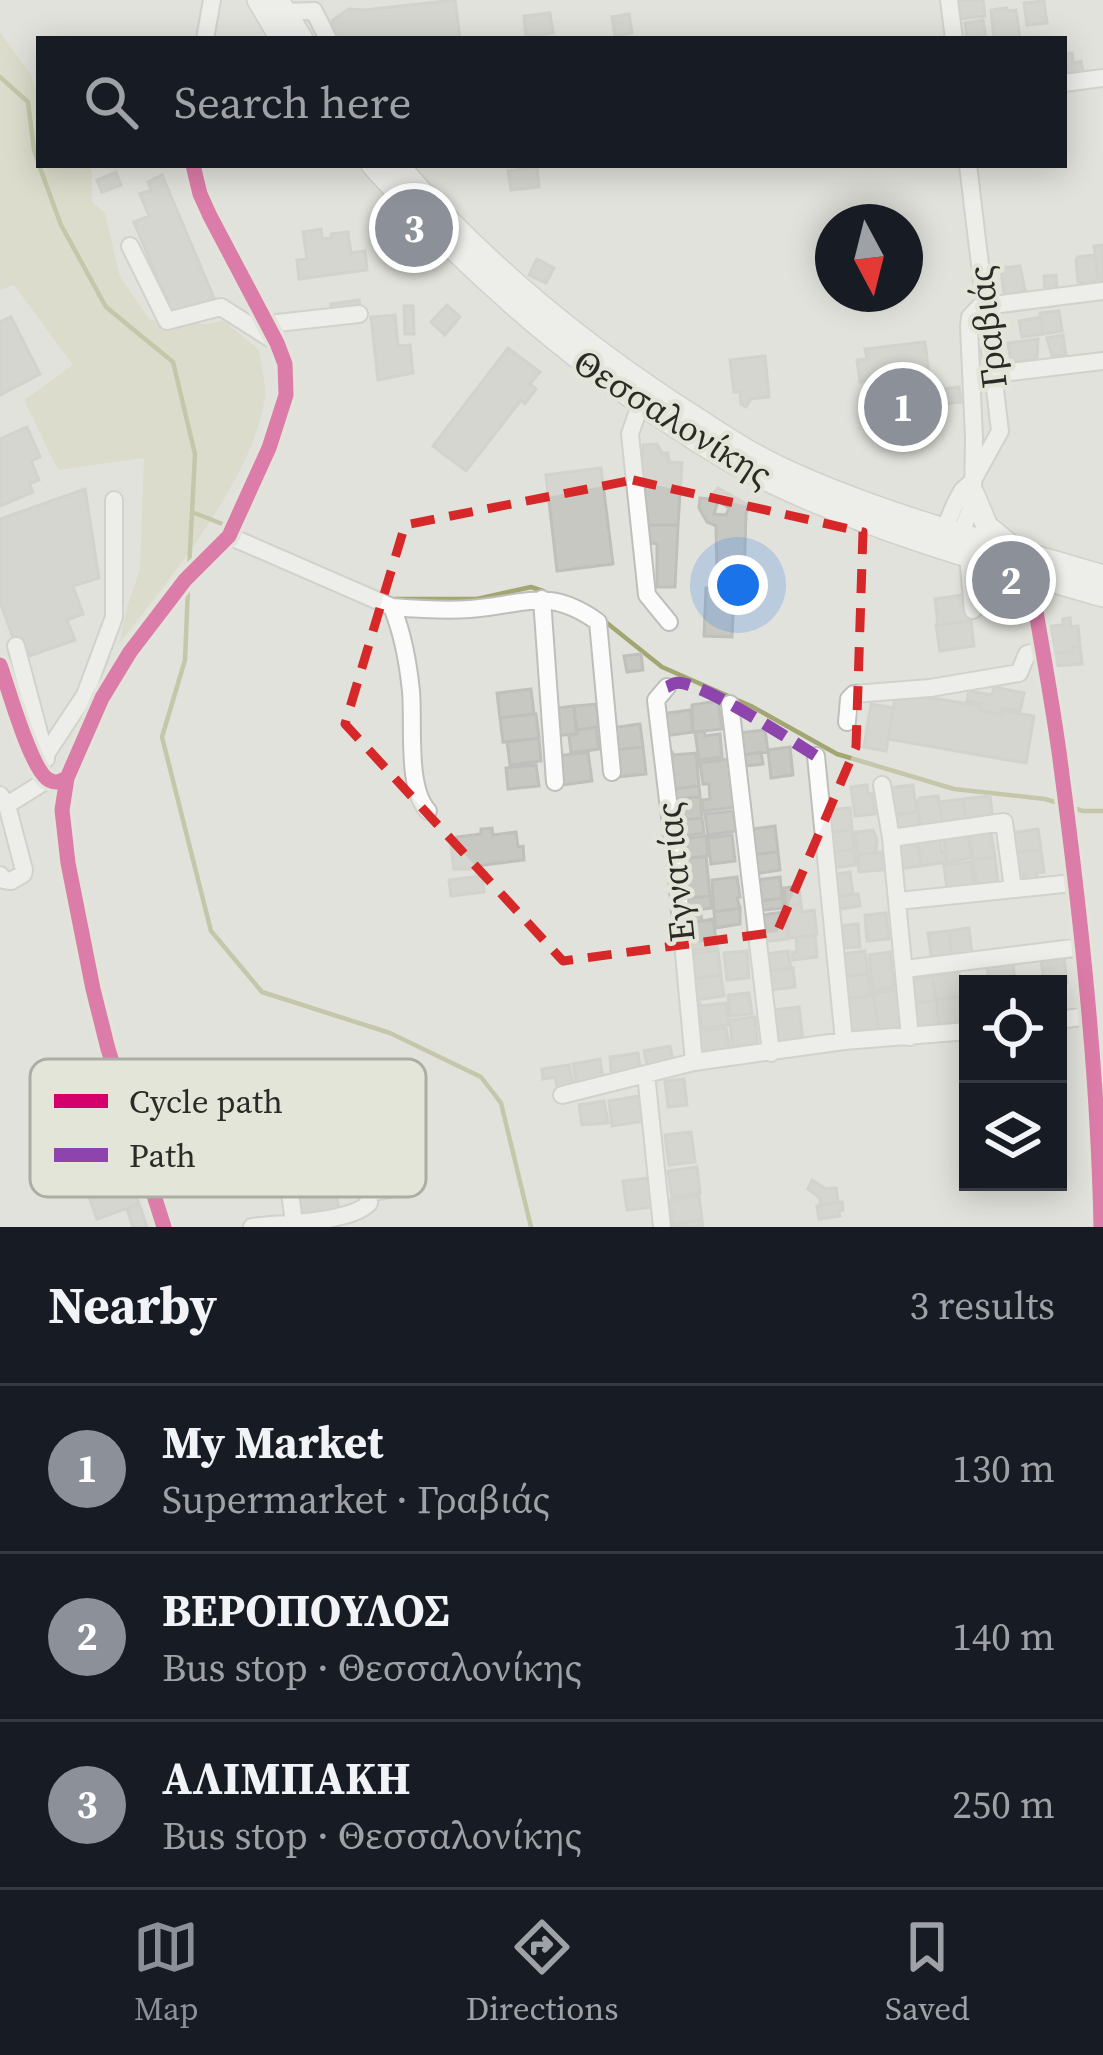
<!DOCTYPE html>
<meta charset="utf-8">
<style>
:root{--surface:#171b24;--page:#20242c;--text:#f1f3f6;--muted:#9ea1a6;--line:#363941;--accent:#8c9099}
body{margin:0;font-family:"Source Serif 4",serif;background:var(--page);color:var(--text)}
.controls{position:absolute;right:36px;bottom:36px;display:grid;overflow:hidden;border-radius:0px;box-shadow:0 6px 30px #0003}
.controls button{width:108px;height:108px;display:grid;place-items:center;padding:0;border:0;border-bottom:3px solid var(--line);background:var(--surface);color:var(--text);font:60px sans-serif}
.compass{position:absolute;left:815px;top:204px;width:108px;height:108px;border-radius:50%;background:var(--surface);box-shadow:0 6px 30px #0003;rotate:173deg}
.you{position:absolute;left:738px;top:585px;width:42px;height:42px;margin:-30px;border:9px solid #fff;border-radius:50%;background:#1a73e8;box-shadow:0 0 0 18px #1a73e833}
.badge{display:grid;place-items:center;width:78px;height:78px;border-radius:50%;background:var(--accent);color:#fff;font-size:39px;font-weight:700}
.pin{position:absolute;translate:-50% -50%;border:6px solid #fff;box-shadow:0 3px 12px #0006}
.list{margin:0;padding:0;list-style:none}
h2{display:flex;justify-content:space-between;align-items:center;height:156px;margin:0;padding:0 48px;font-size:51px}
h2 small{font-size:39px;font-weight:400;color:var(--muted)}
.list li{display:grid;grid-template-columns:78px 1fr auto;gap:36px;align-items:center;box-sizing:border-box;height:168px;padding:0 48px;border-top:3px solid var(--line)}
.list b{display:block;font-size:45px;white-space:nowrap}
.list p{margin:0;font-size:39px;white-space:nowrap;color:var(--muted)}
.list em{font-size:39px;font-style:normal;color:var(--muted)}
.icon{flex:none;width:66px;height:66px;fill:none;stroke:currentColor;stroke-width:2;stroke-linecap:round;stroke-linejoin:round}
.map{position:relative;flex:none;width:1103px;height:1227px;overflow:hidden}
.search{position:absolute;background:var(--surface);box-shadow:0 6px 30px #0003;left:36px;right:36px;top:36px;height:132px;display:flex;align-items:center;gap:30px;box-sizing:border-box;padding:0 42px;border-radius:0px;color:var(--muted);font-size:45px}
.sheet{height:660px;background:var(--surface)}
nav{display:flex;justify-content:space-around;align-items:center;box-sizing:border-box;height:168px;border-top:3px solid var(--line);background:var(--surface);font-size:33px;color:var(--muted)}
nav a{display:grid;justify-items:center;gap:6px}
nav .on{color:var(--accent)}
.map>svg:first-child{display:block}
</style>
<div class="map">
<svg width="1103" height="1227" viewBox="0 0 1103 1227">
<rect width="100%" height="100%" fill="#e1e2db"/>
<path fill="#d3d6b9" d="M0,32l31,43 8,22v68h47l6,6v31l13,11 15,64 30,43 55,4 19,-3 35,29c2,14 7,32 6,46 -10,80 -96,184 -146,248l8,-37 13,-38 4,-111 -86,12 -34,-70 49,-35 -59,-80 -14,5z"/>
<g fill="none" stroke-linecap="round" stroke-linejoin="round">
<path stroke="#a2a672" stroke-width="4.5" d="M0,77l28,25 6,48 5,14
M39,165l22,60 45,82 67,55 22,92 -6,116
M192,512l33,13
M188,587l-3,73 -23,77 49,194 51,61 128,41 91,44 20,26 30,124
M395,599h82l54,-12 12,4
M602,619l60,48 89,39 86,48 117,35 91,10 17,5
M1073,808l10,3h20"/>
</g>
<path fill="#c8c8c3" stroke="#bfc0bb" stroke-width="3" fill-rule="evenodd" d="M455,0l5,37 -126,2 -3,-7 2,-12 16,-11 15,1z
M957,0h26l2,16 -26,3z
M1044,1l3,22 -20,2 -3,-22z
M1007,8l1,3 8,-1 4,28 -26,1 -3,-29z
M550,13l3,20 -27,4 -2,-21z
M629,14l3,19 -17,3 -3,-19z
M983,20l3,19h-19l-2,-16z
M1072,53l1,10 8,-2 2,11 -19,3v-21z
M537,167l2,20 -28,3 -3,-19z
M116,172l5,13 -19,7 -5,-12z
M162,175l52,123 -41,17 -39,-93 15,-6 -9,-22 11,-4 -3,-8z
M321,229l1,10 9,-1v-4l17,-2 3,21 14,-2 2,19 -68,9 -2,-19 10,-1 -4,-27z
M1103,245v36l-4,1 -5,-36z
M1095,255l3,23 -3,4 -14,2 -3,-2 -2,-22 2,-3z
M537,259l17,9 -8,15 -17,-8z
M1020,266l5,24 -4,1v2l-17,2 -3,-27z
M1056,275l1,14 -12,1 -1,-14z
M359,300l1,8 -28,4 -1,-8z
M447,305l13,12 -15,18 -14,-13z
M404,306h9l1,28h-9z
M1059,311l3,20 -19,3 -3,-21z
M395,315l3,31 12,-1 3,28 -35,7 -7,-63z
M11,317l29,57 -40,21v-73z
M1041,317l2,17 -21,3 -3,-16z
M1063,335l3,20 -14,1 -5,-18z
M1038,339l-1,20 -26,3 -3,-19z
M925,342l11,90 -60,7 -7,-58 -9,1 -3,-22 10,-1 -2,-10z
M508,348l32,24 -10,12 6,5 -11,15 -4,-4 -55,71 -33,-25z
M765,356l4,41 -18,2 -5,8 -5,-3 -1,-12h-6l-4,-32z
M959,387l2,15 -15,2 -2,-15z
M27,427l13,30 -9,4 8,19 -10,4 4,8 -33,14v-67z
M657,444l5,9h6l1,9 13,1 -4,62h-37l2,-80z
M601,468l12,96 -56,7 -11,-96z
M718,488l32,18 -4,7 -2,66 -27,-3 -1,-50 -9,-4 -8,-14 1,-10 9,1zM718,501l11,7 -3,7 -12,-1z
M85,489l14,89 -26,8 10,28 -16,6 8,20 -46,16 -7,-19 -8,3 -14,-38v-83z
M648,525h30l-3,62h-18v-43l-9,-2z
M706,588l28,1 -2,48 -28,-1z
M968,594l3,27 -33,4 -3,-26z
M1070,618l1,9 7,-1 2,20 -8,1v5l-19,1 -2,-27 12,-1v-6z
M971,621l3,25 -34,5 -4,-26z
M1080,646l2,18 -28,2 -1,-13 19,-1v-5z
M641,654l2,16 -16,2 -3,-16z
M994,687l30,6 -4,18 -17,-3 -1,7 -23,-5 2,-7 -14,-2 2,-10 23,4z
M531,689l3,25 -34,4 -3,-25z
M896,692l84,14 -1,4 23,5v-4l32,5 -8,47 -138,-24z
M718,701l4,28 -29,3 -1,-27z
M596,704l3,23 -23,3 -2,-24z
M871,704l23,4 -8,43 -22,-4z
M574,706l3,28 -23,2 -3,-27z
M690,710l3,22 -29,4 -3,-22z
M536,714l3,24 -36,4 -3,-24z
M640,724l3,23 -29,3 -3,-22z
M596,727l3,22 -28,4 -2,-18 8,-1 -1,-4z
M765,730l3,22 -28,3 -2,-22z
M704,731l1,5 15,-2 2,23 -23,3 -4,-28z
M539,738l2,23 -31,4 -3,-23z
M643,747l3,27 -29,3 -3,-27z
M790,747l3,28 -22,3 -3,-28z
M588,752l4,29 -31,4 -4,-29z
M664,752h8l1,3 23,-2 3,33 -28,3z
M761,752l2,12 -18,2 -2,-11z
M730,759l6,48 -33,4 -1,-11 8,-1 -1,-15h-6l-3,-21z
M536,765l3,21 -31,3 -2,-21z
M867,785l1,9 4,-1 3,21 -20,2 -4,-29z
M913,785l3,27 -23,3 -7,-27z
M699,786l1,11 -28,2 -1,-10z
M938,796l5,30 -22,3 -4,-28 3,-3z
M990,796l3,25 -27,3 -3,-25z
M700,797l2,21 -29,3 1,-22z
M963,799l3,25 -23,4 -4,-26z
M850,808l2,22 -22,2 -2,-22z
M733,811l3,20 -28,4 -3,-21z
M918,811l3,21 -26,3 -2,-20z
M702,818l2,15 -29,4 -2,-16z
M775,826l3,26 -23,2 -3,-25z
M990,826l5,31 -22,3 -5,-31z
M492,828l1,7 23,-3 2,15 5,-1 1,14 -48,6v3h-22l-3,-24 7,-1 -1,-7 24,-3v-5z
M968,829l3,29 -24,4 -4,-27 6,-1v4l13,-2 -1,-6z
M1038,829l3,21 -29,3 -2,-20z
M852,830l2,19 -27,3 -2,-19z
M873,830l4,10 -1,13 -18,2 -3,-23z
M939,834l3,18 4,-1 1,11 -26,4 -4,-28z
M732,835l3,26 -24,3 -3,-26z
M706,836l2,20 -31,4 -2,-20z
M917,838l4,28 -23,3 -4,-28z
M854,849l2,16 -24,3 -2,-16z
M1041,850l3,22 -7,1v7l-13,1 -1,-7 -8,1 -3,-22z
M778,852l2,18 -27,4 -3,-19z
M881,852l2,18 -24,2 -1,-17z
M706,856l4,40 -29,3 -4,-39z
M995,857l3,27 -21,3 -4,-27z
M971,862l3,23 -27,4 -3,-24z
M850,872l3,22 -18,3 -3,-22z
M482,876l2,16 -33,4 -2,-16z
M737,877l3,20 -3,1 3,10 -26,4 -2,-32z
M780,877l2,21 -23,3 -3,-21z
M799,886l2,18 -15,2 -2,-18z
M858,894l2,12 -27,4 -2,-13z
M710,896l2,12 -30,4 -1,-13z
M782,898l2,10 -29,3 -1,-9z
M801,904l1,8 12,-2 3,24 -27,4 -4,-32z
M740,908v16l-24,4 -2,-16z
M700,909l2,12 -18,3 -2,-12z
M784,912l4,27 -26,3v-27z
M886,913l3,26 -22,2 -2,-26z
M713,919l4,28 -29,4 -4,-27z
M858,924l2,23 -17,1 -3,-22z
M969,928l3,28 -20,3 -3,-28z
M949,931l3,28 -20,3 -4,-29z
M815,935l2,22 -24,3 -1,-8h5l-1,-15z
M718,950l3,25 -28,4 -3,-25z
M747,951l2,27 -22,2 -3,-27z
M788,951l3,18 -23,2 -2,-17z
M865,951l3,23 -23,2 -3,-22z
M890,952l4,35 -21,3 -4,-35z
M1064,957l3,26 -9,4v-3h-14l-3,-24z
M1013,962l2,22h-26l-2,-19z
M793,968l2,19 -25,3 -2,-19z
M959,972l3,24 -26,4 -4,-24z
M868,974l3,21 -23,4 -3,-23z
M721,975l3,21 -29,4 -3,-21z
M932,976l4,24 -26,4 -3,-25z
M896,990l6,38 -23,4 -6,-39z
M749,993l3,21 -22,2 -2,-21z
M874,995l5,37 -31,3 -5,-36z
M959,997l3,25 -23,3 -3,-25z
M936,1000l3,25 -26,3 -3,-24z
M700,1003v3l26,-3 3,22 -27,3 -2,-19 -5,1 -1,-6z
M799,1007l4,34 -24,3 -2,-16 -5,1 -1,-7h5l-2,-12z
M755,1017l3,33 -25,2 -3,-32z
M708,1028v2l18,-2 4,22 -28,7 -4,-28z
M670,1046l4,19 -26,5 -4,-19z
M638,1053l3,22 -29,3 -2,-21z
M600,1059l3,21 -26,5 -4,-21z
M569,1065l5,23 -16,3 -3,-14 -12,2 -1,-10z
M684,1079l3,26 -19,2 -3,-26z
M639,1096l1,11 4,-1v15l-32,5 -3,-25z
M604,1101l4,22 -26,2 -3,-20z
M691,1132l4,30 -26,3 -4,-30z
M335,1137l2,20h-5l7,54 -41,5 -7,-58 16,-2 2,16 12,-2 -4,-31z
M124,1162l15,42 -42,15 -15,-42z
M697,1167l3,26 -28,4 -4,-26z
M649,1178l4,29 -26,3 -4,-29z
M812,1180l14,9 10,-1 2,14 -18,3v-7l-12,-9z
M699,1196l3,24 -29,4 -4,-24z
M842,1202l1,8 -4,1 1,5 -21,3 -2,-13z
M139,1204l8,23h-14l-6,-18z
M702,1220l1,7h-30v-3z"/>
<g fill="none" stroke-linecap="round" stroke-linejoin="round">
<g stroke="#bebfba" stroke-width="20">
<path id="minor" d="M949,0l5,39
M285,12l29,-1 14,28
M205,39l7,-39
M1064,83l39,-5
M130,246l37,75 54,-14 55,35
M985,306l118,-15
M268,324l91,-10
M985,375l118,-14
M640,405l-10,29 17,161 22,27
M229,536l163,71c11,27 16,55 19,84 3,33 -5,96 17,120
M940,540l15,-36 7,-13 10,-9 28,-51 -32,-266
M956,545l15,-37 2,-15 1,-55 -5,-112 1,-9 14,-15
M968,556l5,54
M1030,575c10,64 23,128 31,192 20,152 37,306 40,460
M542,599l13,183
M392,607c26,2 52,4 78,2 55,-4 78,-23 128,13l14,150
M16,646l30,113
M0,665c8,22 31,106 49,115 8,4 11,1 18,-2l35,-80 28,-46 55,-72 44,-44 40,-88 17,-53 -1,-31 -8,-21 -67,-127 -10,-22 -7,-29
M667,687l-11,13 20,167 18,195
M730,704l41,349
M847,722l2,-23 5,-5 76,-6 89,-15 8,-19 14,-4
M46,754l39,-59 29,-78v-117
M816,756l28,285
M67,778l-5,32 6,53 25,126 15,60 56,178
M882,785l9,53 19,199
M0,795l7,10 17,65 -1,4 -12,7 -7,-1 -4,-5
M7,805l40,-25
M891,838l113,-16 9,67
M898,901l175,-18
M905,969l176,-22
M1058,1020l30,-4
M646,1074l16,153
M562,1095l132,-33 150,-21 124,-10
M294,1222l-11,-78 18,-24 -3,-34
M252,1227c29,-4 98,-4 117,-24l-9,-61 4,-6 35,-5 5,2 7,52 -42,8"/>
</g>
<g stroke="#bebfba" stroke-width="24">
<path id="major" d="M258,0l23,39
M278,0l24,39
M372,165c91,100 188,188 302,261 27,18 56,37 86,51 109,53 227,86 343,119
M398,165c81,94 172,170 275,238 36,23 71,48 110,66 101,47 213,75 320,107
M973,493l14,33 23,19"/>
</g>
<use href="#minor" stroke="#fafbfa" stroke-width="16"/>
<use href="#major" stroke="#fafbfa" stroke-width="21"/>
<path stroke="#8e44ad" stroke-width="12" stroke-dasharray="24 12" stroke-linecap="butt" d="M667,687c3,-1 6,-4 9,-4 22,-4 118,59 140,73"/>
<g stroke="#e3e5d8" stroke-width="22">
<path id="cycleway" d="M1030,575c10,64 23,128 31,192 20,152 37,306 40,460
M0,665c8,22 31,106 49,115 8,4 11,1 18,-2l35,-80 28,-46 55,-72 44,-44 40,-88 17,-53 -1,-31 -8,-21 -67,-127 -10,-22 -7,-29
M67,778l-5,32 6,53 25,126 15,60 56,178"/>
</g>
<use href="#cycleway" stroke="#d6006c" stroke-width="15"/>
</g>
<path d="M0 0H1103V1227H0ZM633,480l230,52 -7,215 -79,185 -214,29 -218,-237 60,-199z" fill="#e1e2db" fill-opacity=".55" fill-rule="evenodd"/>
<path fill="none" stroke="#d62828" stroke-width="9" stroke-dasharray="24 15" stroke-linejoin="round" d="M633,480l230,52 -7,215 -79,185 -214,29 -218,-237 60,-199z"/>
<g text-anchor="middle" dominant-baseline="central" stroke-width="9" stroke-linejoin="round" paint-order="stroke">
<g font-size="36" fill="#2a2b26" stroke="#e3e5d8">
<text transform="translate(987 327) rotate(-97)">Γραβιάς</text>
<text transform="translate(673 418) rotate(32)">Θεσσαλονίκης</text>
<text transform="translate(675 872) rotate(-96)">Εγνατίας</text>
</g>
</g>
<rect x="30" y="1059" width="396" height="138" rx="18" fill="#e3e5d8" stroke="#acada3" stroke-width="3"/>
<rect x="54" y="1094" width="54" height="14" fill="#d6006c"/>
<rect x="54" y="1148" width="54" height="14" fill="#8e44ad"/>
<g font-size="33" fill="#2a2b26">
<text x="129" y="1113">Cycle path</text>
<text x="129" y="1167">Path</text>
</g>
</svg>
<div class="controls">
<button><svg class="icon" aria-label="locate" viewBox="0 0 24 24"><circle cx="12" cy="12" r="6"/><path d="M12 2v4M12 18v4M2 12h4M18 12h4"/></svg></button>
<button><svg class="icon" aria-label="layers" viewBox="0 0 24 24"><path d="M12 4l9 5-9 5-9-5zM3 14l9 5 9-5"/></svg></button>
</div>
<svg class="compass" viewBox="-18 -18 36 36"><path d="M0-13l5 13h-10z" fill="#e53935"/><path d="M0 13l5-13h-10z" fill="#9ea1a6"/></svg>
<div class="you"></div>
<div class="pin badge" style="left:903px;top:407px">1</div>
<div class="pin badge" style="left:1011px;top:580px">2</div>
<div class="pin badge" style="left:414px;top:228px">3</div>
<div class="search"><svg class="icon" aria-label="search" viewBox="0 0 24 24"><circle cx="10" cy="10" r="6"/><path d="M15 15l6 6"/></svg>Search here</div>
</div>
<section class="sheet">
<h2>Nearby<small>3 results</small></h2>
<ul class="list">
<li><span class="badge">1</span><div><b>My Market</b><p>Supermarket · Γραβιάς</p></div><em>130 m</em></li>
<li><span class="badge">2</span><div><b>ΒΕΡΟΠΟΥΛΟΣ</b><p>Bus stop · Θεσσαλονίκης</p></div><em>140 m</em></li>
<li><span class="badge">3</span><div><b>ΑΛΙΜΠΑΚΗ</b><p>Bus stop · Θεσσαλονίκης</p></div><em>250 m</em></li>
</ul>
</section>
<nav>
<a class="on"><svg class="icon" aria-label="map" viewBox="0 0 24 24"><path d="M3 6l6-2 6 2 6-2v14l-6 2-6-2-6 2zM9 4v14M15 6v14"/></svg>Map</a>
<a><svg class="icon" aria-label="directions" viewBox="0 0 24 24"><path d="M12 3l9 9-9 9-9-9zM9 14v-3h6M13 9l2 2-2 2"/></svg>Directions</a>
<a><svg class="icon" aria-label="saved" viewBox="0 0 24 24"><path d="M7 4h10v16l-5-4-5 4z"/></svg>Saved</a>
</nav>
